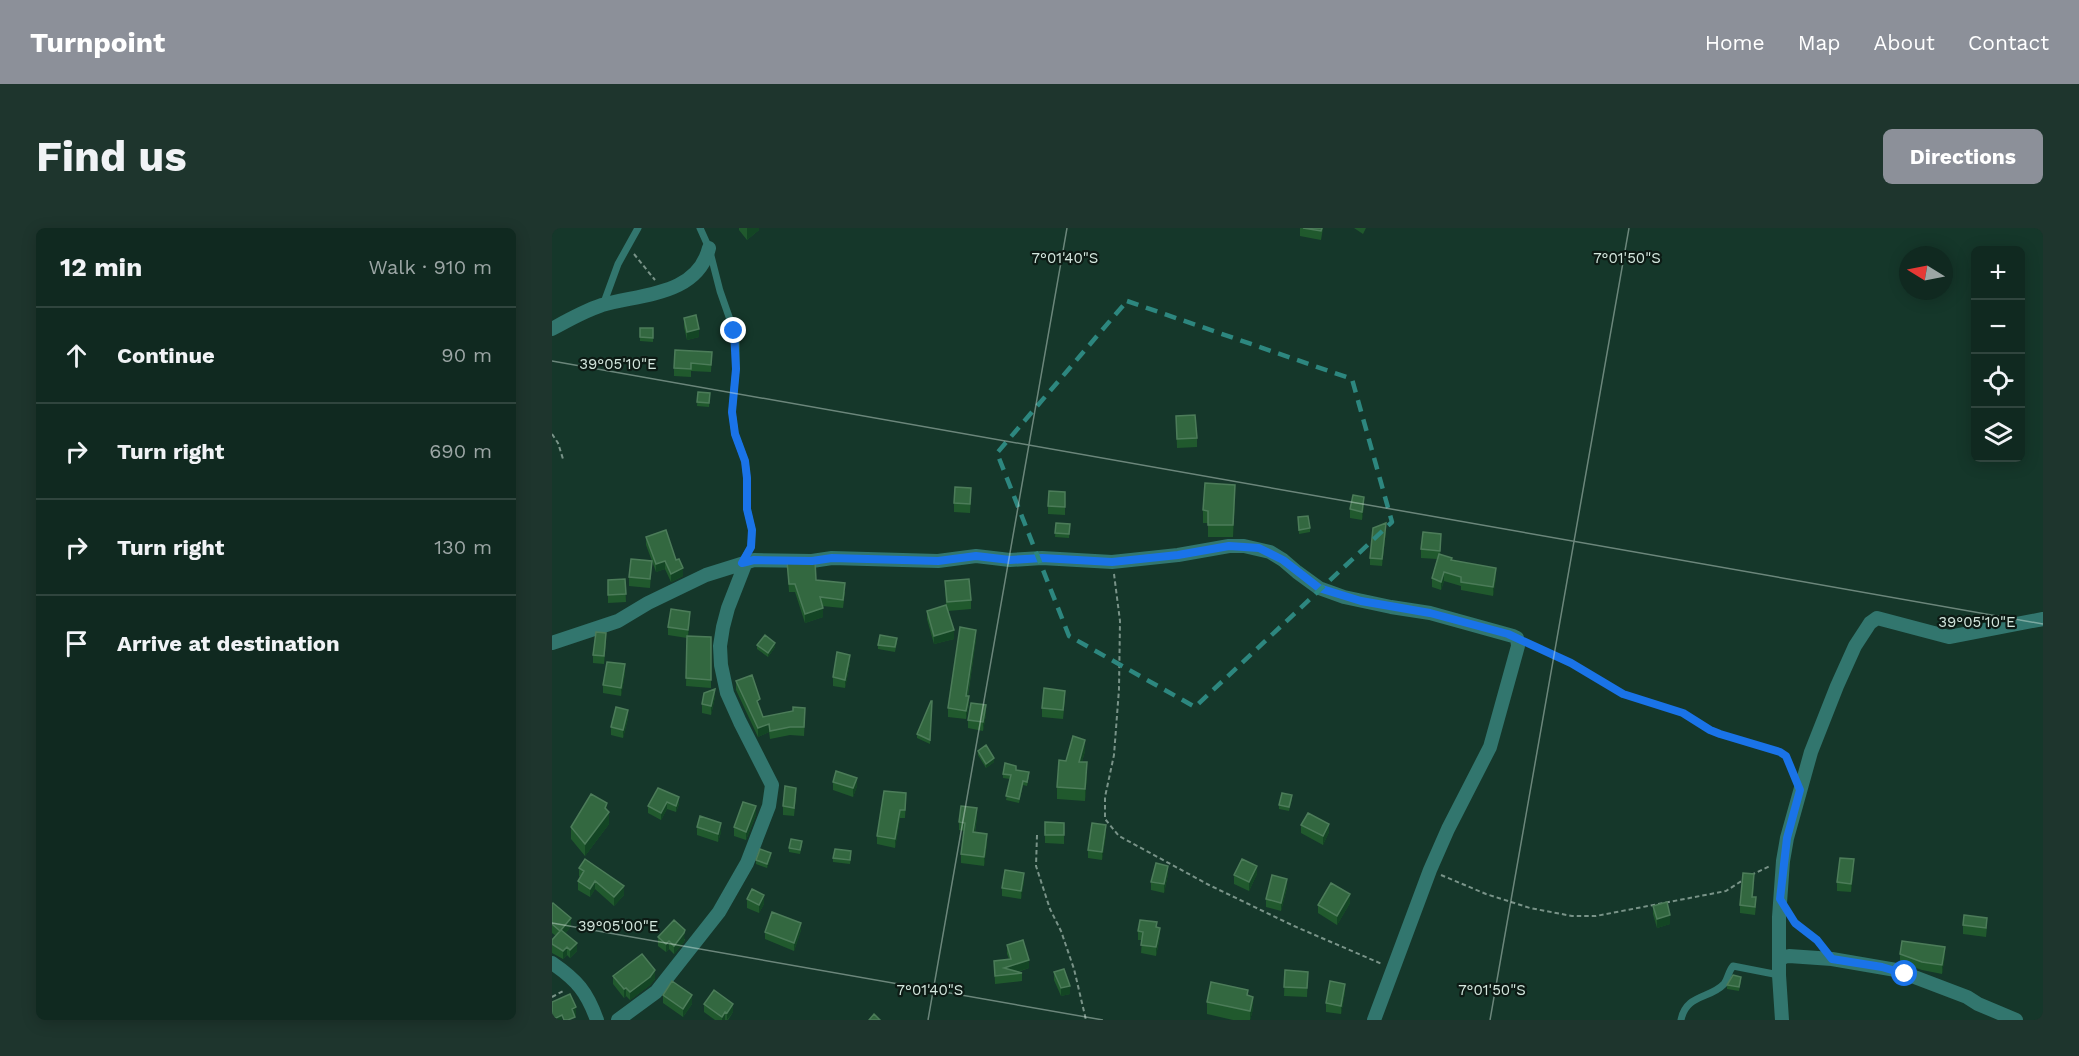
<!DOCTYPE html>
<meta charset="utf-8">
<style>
:root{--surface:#102920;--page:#1e352d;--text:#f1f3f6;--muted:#9ca6a5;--line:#30453e;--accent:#8c9099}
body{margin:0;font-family:"Work Sans",sans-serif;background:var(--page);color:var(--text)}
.controls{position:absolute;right:18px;top:18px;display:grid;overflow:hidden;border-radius:9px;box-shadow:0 3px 15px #0003}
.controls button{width:54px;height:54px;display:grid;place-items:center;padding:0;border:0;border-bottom:2px solid var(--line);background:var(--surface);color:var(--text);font:30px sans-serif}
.compass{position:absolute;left:1347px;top:18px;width:54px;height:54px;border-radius:50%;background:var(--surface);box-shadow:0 3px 15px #0003;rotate:280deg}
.stop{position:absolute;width:18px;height:18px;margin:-14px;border:4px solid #1a73e8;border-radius:50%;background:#fff}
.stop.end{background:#1a73e8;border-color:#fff;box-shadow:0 2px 6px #0008}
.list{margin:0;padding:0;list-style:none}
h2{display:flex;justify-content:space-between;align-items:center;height:78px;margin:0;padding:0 24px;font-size:26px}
h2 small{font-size:20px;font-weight:400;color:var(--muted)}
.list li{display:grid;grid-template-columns:39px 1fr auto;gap:18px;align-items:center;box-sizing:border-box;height:96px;padding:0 24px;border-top:2px solid var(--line)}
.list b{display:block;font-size:22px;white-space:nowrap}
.list em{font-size:20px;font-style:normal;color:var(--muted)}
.icon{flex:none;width:33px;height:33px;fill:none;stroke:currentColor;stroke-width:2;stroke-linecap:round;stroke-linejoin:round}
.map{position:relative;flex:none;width:1491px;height:792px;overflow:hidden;border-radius:9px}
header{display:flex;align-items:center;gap:36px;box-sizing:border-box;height:84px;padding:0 30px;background:var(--accent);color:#fff}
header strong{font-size:28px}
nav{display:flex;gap:33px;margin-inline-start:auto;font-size:21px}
.intro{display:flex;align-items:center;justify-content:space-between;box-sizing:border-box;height:144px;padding:0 36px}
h1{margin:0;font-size:42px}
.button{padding:15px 27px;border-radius:9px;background:var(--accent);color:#fff;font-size:21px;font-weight:700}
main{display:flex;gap:36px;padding:0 36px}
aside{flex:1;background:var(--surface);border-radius:9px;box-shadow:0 3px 15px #0003}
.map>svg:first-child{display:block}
</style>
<header>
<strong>Turnpoint</strong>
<nav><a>Home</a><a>Map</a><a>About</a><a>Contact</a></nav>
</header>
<div class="intro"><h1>Find us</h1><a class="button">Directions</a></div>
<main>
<aside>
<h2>12 min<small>Walk · 910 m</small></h2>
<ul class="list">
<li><svg class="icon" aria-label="ahead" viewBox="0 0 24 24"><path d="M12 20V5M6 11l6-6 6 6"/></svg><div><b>Continue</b></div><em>90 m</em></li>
<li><svg class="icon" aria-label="right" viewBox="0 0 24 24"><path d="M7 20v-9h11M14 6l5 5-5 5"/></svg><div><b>Turn right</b></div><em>690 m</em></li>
<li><svg class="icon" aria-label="right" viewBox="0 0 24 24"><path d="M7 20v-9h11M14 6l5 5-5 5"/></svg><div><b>Turn right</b></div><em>130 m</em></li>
<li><svg class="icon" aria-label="arrive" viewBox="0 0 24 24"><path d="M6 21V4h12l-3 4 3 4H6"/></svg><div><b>Arrive at destination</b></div></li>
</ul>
</aside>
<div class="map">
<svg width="1491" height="792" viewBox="0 0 1491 792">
<rect width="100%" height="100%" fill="#15372a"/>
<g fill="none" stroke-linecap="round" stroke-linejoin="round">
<path stroke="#799388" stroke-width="2" stroke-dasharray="4.5 3" stroke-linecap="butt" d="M82,26l21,26
M0,206l6,9 5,16
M562,346l6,47 -1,68 -5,66 -9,42v22l14,17 90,49 85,41 88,38
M978,416l41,19 52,32 60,18 27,17 10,4 60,18 6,4 7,15
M485,607l-1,31 14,43 11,22 13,38 12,51
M889,647l45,19 44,14 42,8h24l130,-25 17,-11
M1199,647l19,-9
M1240,688l7,11 23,18
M0,769l13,-7"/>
<path stroke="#32766e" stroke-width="7" d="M148,0l9,20 11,43 14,40 2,12v26l-4,43 3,22 10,27 2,17v31l5,21 -1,17 -9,15
M51,77l15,-41 20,-36
M1129,792c5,-26 29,-21 43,-36 4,-5 4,-12 9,-18l46,9"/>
<path stroke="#32766e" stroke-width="14" d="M0,101c16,-9 32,-18 50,-24 38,-11 95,-9 107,-57
M0,415l66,-22 30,-18 58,-28 48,-15 58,1 20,-3 106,3 38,-5 34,4 32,-2 70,4 66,-7 51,-9h15l26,6 13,8 14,12 22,16 25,9 47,10 39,6 83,23 4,2 1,8 -28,101 -42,82 -18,41 -56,150
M1228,732l4,-3 5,-1 43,3 64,11 71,27 11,7 38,16
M0,735c25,17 35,29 45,57
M66,792l38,-28 63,-80 28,-49 22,-57 3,-21 -32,-63 -13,-29 -6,-28 -1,-19 3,-19 5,-19 18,-46
M1230,792l-3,-45v-58l4,-56 4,-23 24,-86 26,-66 18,-40 15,-23 7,-5 72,19 94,-18"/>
</g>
<path fill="#20592d" d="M187,0h20v2l-12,10 -8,-10z
M748,0h23l-2,12 -21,-4z
M802,0h12l-3,6z
M132,90l15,19 -12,3 -3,-13z
M88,100h13v14l-13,-1z
M160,124l-1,20 -20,-1v6l-17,-1v-8z
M146,164l12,1 -1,14 -12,-1z
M624,188l21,22v9l-20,1z
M513,264v23l-17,-1v-8z
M419,268l-1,17 -16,-1v-9z
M683,269l-2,40h-25v-14h-5v-13z
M812,278l-2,14 -12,-2v-9z
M746,289l12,11v4l-11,2z
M504,295l14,1 -1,14 -14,-1z
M834,302l-4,36 -12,-1v-7z
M94,309l30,23 7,16 -12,6 -6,-13 -9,3 -4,-11 -2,27 -21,-2v-9l23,-16 -6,-16z
M889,314l-1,13 12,5 44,17 -3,19 -32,-6v-4l-17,-5 -3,9 -9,-3v-9l5,-19 -16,-1v-9z
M235,333l29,19 29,12 -2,16 -21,-2 1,11 -18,6 -10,-31h-6z
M73,351l1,23 -18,1v-23z
M393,353l26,19v9l-23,2 6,28 -20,5 -7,-25v-8l19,-6z
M138,393l-2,15 23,1v51l-25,-2 1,-48 -19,-3v-8z
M424,411l-8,57 1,8 -3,15 -18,-2v-9z
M54,413l-2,23 -11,-1v-8z
M345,414l-2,10 -17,-3v-4z
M205,417l18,2 -7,10 -11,-8z
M298,435l-5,25 -12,-2v-9z
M73,445l-4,23 -18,-3v-8z
M184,453l24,27 3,9 42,-1 -1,20 -14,-1 -20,4 -1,-7 -11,5 -22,-47z
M163,469l-4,18 -9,-2v-9z
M513,471l-2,20 -21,-2v-9z
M379,473l-1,43 -13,-6v-4z
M434,486l-3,17 -15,-3v-8z
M76,490l-5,20 -12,-3v-8z
M426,523l16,11 -8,6 -8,-13z
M533,523l-3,11 5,12 -2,27 -28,-2v-12l9,-26z
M464,542l13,6 -2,10 -4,-1 -4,18 -13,-3 4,-21 -7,-1v-4z
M281,554l24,4 -4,11 -20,-7z
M106,560l21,16 -3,8 -9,-3 -6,11 -13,-7v-7z
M244,568l-2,20 -11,-1v-9z
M740,571l-3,12 -10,-2v-4z
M354,573l-1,17h-5l-5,30 -18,-4v-8z
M55,581l2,15 -24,32 -14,-17v-12z
M204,587l-10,25 -12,-4v-9z
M425,589l-2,16 12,10 -3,23 -23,-3v-9l3,-23 -5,-1v-8z
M493,594l19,1v21l-19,-1z
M749,597l28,7 -6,13 -22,-12z
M145,599l24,5 -3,10 -21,-7z
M554,606l-4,26 -14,-2v-8z
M250,617l-2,9 -11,-2v-4z
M299,628l-1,8 -17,-2v-4z
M219,629l-4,11 -11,-4v-4z
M27,640l45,27 -10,11 -19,-17 -5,8 -12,-7v-9l2,-4 -1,-1z
M1302,640l-3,24 -14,-1v-9z
M616,646l-4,19 -13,-3v-8z
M705,646l-8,17 -15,-7v-9z
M472,653l-3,18 -19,-3v-8z
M1202,655l-1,14 3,8 -1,10 -15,-2v-8z
M735,659l-6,24 -15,-4v-8z
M195,671l17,5 -5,9 -12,-5z
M798,675l-13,22 -19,-12v-8z
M0,676l19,22 -6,8 12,17 -7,7 -3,-3 -4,4 -11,-6v-13l4,-4 -4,-3z
M1101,678l17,18 -13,4 -4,-14z
M1411,697l24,2 -1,10 -23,-3z
M605,699l3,9 -4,20 -15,-3 1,-13h-4v-9z
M249,702l-7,21 -29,-12v-7z
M106,709l27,2 -1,3 -10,12 -5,-5 -3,3 -8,-6z
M455,717l22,23 -11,4 4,1v8l-27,3 -1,-23 15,-2 -2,-5z
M1348,726l45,1 -3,19 -20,-4 -22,-8z
M733,742l23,2 -1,25 -23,-1z
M502,744l16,22 -9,2 -7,-16z
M61,748l42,3 -5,6 -20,15 -4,-4 -2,2 -11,-14z
M1189,753l-2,10 -12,-2v-4z
M793,764l-4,22 -15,-2v-9z
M111,767l29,9 -9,13 -20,-14z
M696,767l5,14 -3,11h-17l-26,-6v-12z
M152,776l29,8 -5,8h-13l-11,-8z"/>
<path fill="#134524" d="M195,0h12v2l-12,10z
M147,101v8l-12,3v-8z
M683,257v12l-2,40v-12z
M812,269v9l-2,14v-8z
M834,295v7l-4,36v-7z
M113,333v8l-9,3v-8z
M131,340v8l-12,6v-8z
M944,340v9l-3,19v-9z
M892,344v9l-3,9v-8z
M271,380v9l-18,6v-9z
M138,384v9l-2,17v-8z
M402,402v9l-20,5v-8z
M424,402v9l-10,65v-8z
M223,415v4l-7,10v-4z
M298,427v8l-5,25v-8z
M73,436v9l-4,23v-8z
M163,461v8l-4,18v-9z
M417,468v8l-3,15v-8z
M434,477v9l-3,17v-9z
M76,482v8l-5,20v-8z
M217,496v8l-11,5v-9z
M533,512v11l-6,22v-11z
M442,530v4l-8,6v-4z
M535,534v12l-2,27v-12z
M305,550v8l-4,11v-9z
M127,569v7l-3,8v-6z
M115,574v7l-6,11v-7z
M55,575v11l2,-2v12l-24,32v-12z
M204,578v9l-10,25v-8z
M425,580v9l-4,24v-9z
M348,582v8l-5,30v-9z
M169,595v9l-3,10v-8z
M777,596v8l-6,13v-9z
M554,597v9l-4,26v-8z
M435,606v9l-3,23v-9z
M219,625v4l-4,11v-4z
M1302,631v9l-3,24v-8z
M616,638v8l-4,19v-9z
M705,638v8l-8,17v-9z
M472,645v8l-3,18v-8z
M735,651v8l-6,24v-8z
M43,653v8l-5,8v-8z
M72,658v9l-10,11v-9z
M798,666v9l-13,22v-9z
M212,667v9l-5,9v-8z
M1118,687v9l-13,4v-9z
M19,690v8l-10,13v-9z
M249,695v7l-7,21v-8z
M608,700v8l-4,20v-9z
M133,702l-1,12 -10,12v-8z
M117,713v8l-3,3v-8z
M25,715v8l-7,7v-8z
M15,719v8l-4,4v-8z
M1393,719v8l-3,19v-9z
M477,732v8l-20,6 -5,-6z
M103,742v9l-5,6 -20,15v-8z
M793,756v8l-4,22v-8z
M518,758v8l-9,2v-8z
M74,760v8l-2,2v-9z
M140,767v9l-9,13v-8z
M701,769v12l-3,11v-9z
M181,776v8l-6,8v-7z
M24,779v9l-4,2v-9z
M173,784v8h-3v-3z
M10,787v5h-8v-1z"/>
<path fill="#336840" stroke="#4c7c59" stroke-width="1.5" d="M751,0h19l-1,3z
M144,87l3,14 -12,3 -3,-14z
M88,100h13v10l-13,-1z
M123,122l37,2 -1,13 -20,-2v6l-17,-1z
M146,164l12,1 -1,10 -12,-1z
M643,187l2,23 -20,1 -1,-23z
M653,255l30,2 -2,40h-25v-14l-5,-1z
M403,259l16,1 -1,16 -16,-1z
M497,263l16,1v15l-17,-1z
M801,267l11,2 -2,15 -12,-3z
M756,288l2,12 -11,2 -1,-13z
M504,295l14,1 -1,10 -14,-1z
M834,295l-4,36 -12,-1 3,-30z
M114,302l10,30 3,-1 4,9 -12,6 -6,-13 -9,3 -10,-27z
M871,304l18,2 -1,17 -19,-2z
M887,326l13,4 -1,2 45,8 -3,19 -32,-5v-5l-17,-5 -3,10 -9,-4z
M79,331l21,2 -2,18 -21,-2z
M235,333h28l1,19 29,3 -2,17 -23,-3 3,11 -18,6 -10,-30h-6z
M73,351l1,15 -18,1v-15z
M417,351l2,21 -24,2 -2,-21z
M394,377l8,25 -20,6 -7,-25z
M119,381l19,3 -2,18 -20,-3z
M408,399l16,3 -10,66h3l-3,15 -18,-3z
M44,404l10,1 -2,23 -11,-1z
M213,407l10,8 -7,10 -11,-8z
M328,407l17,3 -2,9 -17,-2z
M135,408l24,1v43l-25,-2z
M285,424l13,3 -5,25 -12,-3z
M55,434l18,2 -4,24 -18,-3z
M200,447l8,24 -3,2 6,16 30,-6v-4l12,1 -1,19h-14l-20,4 -1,-7 -11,4 -22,-47z
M492,460l21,3 -2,19 -21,-2z
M163,461l-4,17 -9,-2 2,-11z
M379,473h1l-2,39 -13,-6z
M419,475l15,2 -3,17 -15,-2z
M64,479l12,3 -5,20 -12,-3z
M521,508l12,4 -6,22h8l-2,27 -28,-2 2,-27 7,1z
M434,517l8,13 -8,6 -8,-13z
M453,535l11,3v4l13,2 -2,10 -4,-1 -4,18 -13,-3 5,-21 -8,-1z
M284,543l21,7 -4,10 -20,-6z
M233,558l11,2 -2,20 -11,-2z
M106,560l21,9 -3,9 -9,-4 -6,11 -13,-7z
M332,563l22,2 -1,17h-5l-5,29 -18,-3z
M730,565l10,2 -3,12 -10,-2z
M39,566l16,9 -2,5 4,4 -24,32 -14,-17z
M191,574l13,4 -10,26 -12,-5z
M409,578l16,2 -4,24 14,2 -3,23 -23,-3 4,-31 -6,-1z
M756,585l21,11 -6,12 -22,-11z
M148,588l21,7 -3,11 -21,-7z
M493,594l19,1v12h-19z
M540,595l14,2 -4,27 -14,-2z
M239,611l11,2 -2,9 -11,-2z
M208,621l11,4 -4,11 -11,-4z
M283,621l16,2 -1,9 -17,-2z
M1288,630l14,1 -3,25 -14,-2z
M33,631l39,27 -10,11 -19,-16 -5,8 -12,-8 6,-10 -5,-3z
M690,631l15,7 -8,16 -15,-7z
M604,635l12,3 -4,18 -13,-2z
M453,642l19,3 -3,18 -19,-3z
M1191,645l11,1 -2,23h4l-1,10 -15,-2z
M720,647l15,4 -6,24 -15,-4z
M779,655l19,11 -13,22 -19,-11z
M200,661l12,6 -5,10 -12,-6z
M1115,674l3,13 -13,4 -4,-13z
M1,675l18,15 -10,12 16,13 -7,7 -3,-3 -4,4 -11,-7v-4l8,-9 -8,-7v-20z
M220,684l29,11 -7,20 -29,-11z
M1412,687l23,3 -1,10 -23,-3z
M122,692l11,10 -1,3 -10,13 -5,-5 -3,3 -8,-7z
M588,692l17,2 -1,5 4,1 -4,19 -15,-2 2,-13 -5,-1z
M471,712l6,20 -25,8 18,5 -27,3 -1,-15 17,-2 -4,-14z
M1350,713l43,6 -3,18 -20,-3 -22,-8z
M90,726l13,16 -5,7 -20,15 -4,-4 -2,1 -11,-13z
M512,741l6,17 -9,2 -7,-16z
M733,742l23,2 -1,16 -23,-1z
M1181,747l8,2 -2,10 -12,-2z
M120,753l20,14 -9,14 -20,-14z
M778,753l15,3 -4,22 -15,-3z
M659,754l37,8 -1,5 6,2 -3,14 -43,-9z
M162,762l19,14 -6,9 -2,-1 -3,5 -18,-13z
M18,766l6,13 -4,2 3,8 -7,3h-4l-2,-5 -8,4 -2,-4v-13z
M322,786l6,6h-11z"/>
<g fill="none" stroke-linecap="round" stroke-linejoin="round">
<path stroke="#1a73e8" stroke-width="8" d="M182,103l2,38 -4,43 3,22 10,27 2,17v31l5,21 -1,17 -9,16 12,-3 58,1 20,-3 106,3 38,-5 34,4 32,-2 70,4 66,-7 51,-9 30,2 24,12 36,28 42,13 69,12 78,21 63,29 52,31 60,19 27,17 10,4 60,18 6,4 14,34 -13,48 -7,61 15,24 22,17 15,19 50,8 23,7"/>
</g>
<path fill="none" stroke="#2d877f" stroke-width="4.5" stroke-dasharray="12 8" stroke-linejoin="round" d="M575,73l225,78 40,143 -197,185 -126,-71 -72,-183z"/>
<path fill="none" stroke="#d4e7de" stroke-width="1.5" stroke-opacity="0.45" d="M0,133l1491,263M0,695l551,97M376,792l139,-792M938,792l139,-792"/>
<g font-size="15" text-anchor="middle" fill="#d4e7de" stroke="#0d1b15" stroke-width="4.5" stroke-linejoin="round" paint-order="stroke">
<text x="513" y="35">7°01'40"S</text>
<text x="1075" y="35">7°01'50"S</text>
<text x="66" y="141">39°05'10"E</text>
<text x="1425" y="399">39°05'10"E</text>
<text x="66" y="703">39°05'00"E</text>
<text x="378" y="767">7°01'40"S</text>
<text x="940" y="767">7°01'50"S</text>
</g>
</svg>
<div class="controls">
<button>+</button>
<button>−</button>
<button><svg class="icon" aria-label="locate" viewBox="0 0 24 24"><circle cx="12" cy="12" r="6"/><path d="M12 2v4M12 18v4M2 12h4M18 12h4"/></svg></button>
<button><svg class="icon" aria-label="layers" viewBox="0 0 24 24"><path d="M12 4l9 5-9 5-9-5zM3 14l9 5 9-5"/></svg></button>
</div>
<svg class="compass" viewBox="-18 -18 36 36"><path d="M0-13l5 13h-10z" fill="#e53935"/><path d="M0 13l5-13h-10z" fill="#9ca6a5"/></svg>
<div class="stop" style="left:1353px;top:746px"></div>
<div class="stop end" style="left:182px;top:103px"></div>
</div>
</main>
